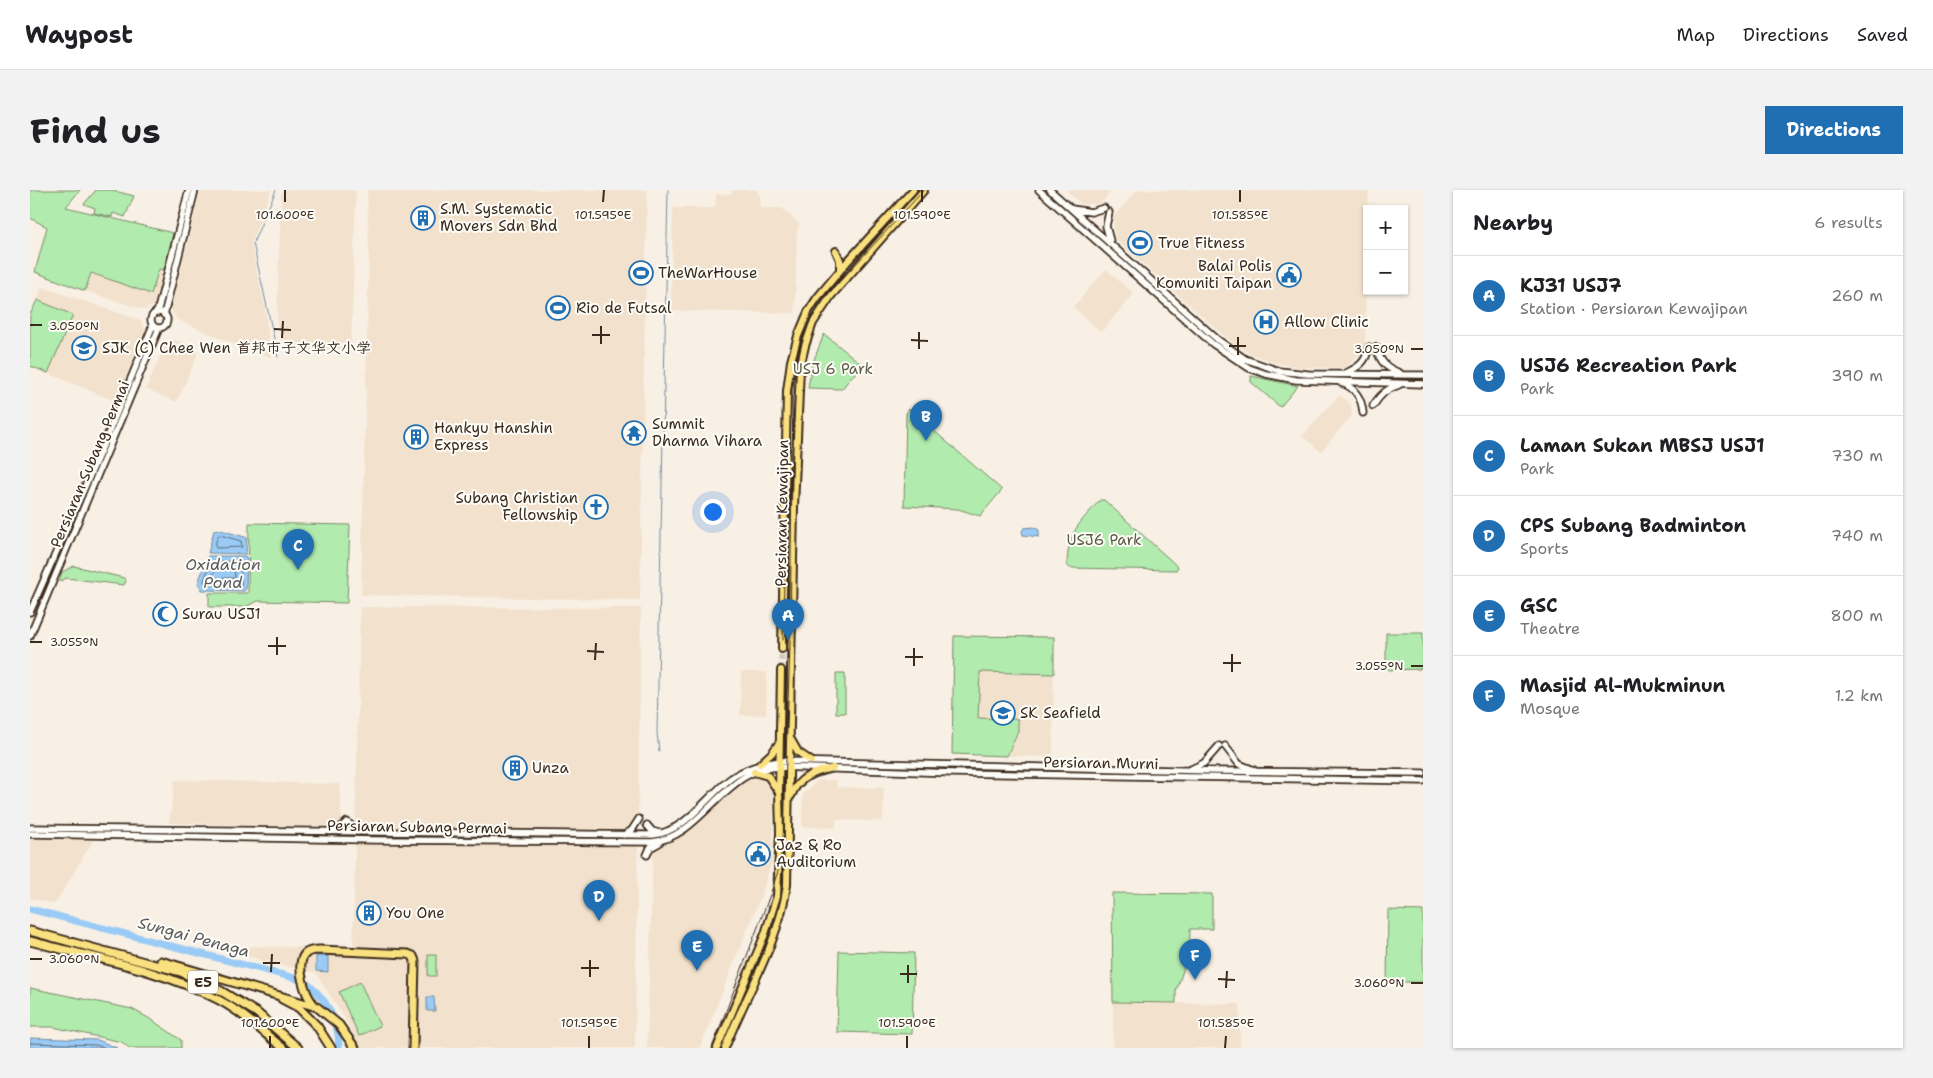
<!DOCTYPE html>
<meta charset="utf-8">
<style>
:root{--surface:#fff;--page:#f2f2f2;--text:#202124;--muted:#757577;--line:#e0e0e0;--accent:#1f6fb2}
body{margin:0;font-family:"Shantell Sans","LXGW WenKai TC",sans-serif;background:var(--page);color:var(--text)}
.controls{position:absolute;right:15px;top:15px;display:grid;overflow:hidden;border-radius:0px;box-shadow:0 1px 4px #0004}
.controls button{width:45px;height:45px;display:grid;place-items:center;padding:0;border:0;border-bottom:1px solid var(--line);background:var(--surface);color:var(--text);font:25px sans-serif}
.you{position:absolute;left:682px;top:321px;width:18px;height:18px;margin:-12px;border:4px solid #fff;border-radius:50%;background:#1a73e8;box-shadow:0 0 0 8px #1a73e833}
.badge{display:grid;place-items:center;width:32px;height:32px;border-radius:50%;background:var(--accent);color:#fff;font-size:16px;font-weight:700}
.pin{position:absolute;translate:-50% -41px;filter:drop-shadow(0 1px 2px #0008)}
.pin::after{content:'';position:absolute;top:26px;width:18px;height:15px;background:inherit;clip-path:polygon(0 0,100% 0,50% 100%)}
.list{margin:0;padding:0;list-style:none}
h2{display:flex;justify-content:space-between;align-items:center;height:65px;margin:0;padding:0 20px;font-size:21px}
h2 small{font-size:16px;font-weight:400;color:var(--muted)}
.list li{display:grid;grid-template-columns:32px 1fr auto;gap:15px;align-items:center;box-sizing:border-box;height:80px;padding:0 20px;border-top:1px solid var(--line)}
.list b{display:block;font-size:19px;white-space:nowrap}
.list p{margin:0;font-size:16px;white-space:nowrap;color:var(--muted)}
.list em{font-size:16px;font-style:normal;color:var(--muted)}
.map{position:relative;flex:none;width:1393px;height:858px;overflow:hidden;border-radius:0px}
header{display:flex;align-items:center;gap:30px;box-sizing:border-box;height:70px;padding:0 25px;background:var(--surface);border-bottom:1px solid var(--line)}
header strong{font-size:24px}
nav{display:flex;gap:28px;margin-inline-start:auto;font-size:18px}
.intro{display:flex;align-items:center;justify-content:space-between;box-sizing:border-box;height:120px;padding:0 30px}
h1{margin:0;font-size:35px}
.button{padding:12px 22px;border-radius:0px;background:var(--accent);color:#fff;font-size:18px;font-weight:700}
main{display:flex;gap:30px;padding:0 30px}
aside{flex:1;background:var(--surface);border-radius:0px;box-shadow:0 1px 4px #0004}
.map>svg:first-child{display:block}
</style>
<header>
<strong>Waypost</strong>
<nav><a>Map</a><a>Directions</a><a>Saved</a></nav>
</header>
<div class="intro"><h1>Find us</h1><a class="button">Directions</a></div>
<main>
<div class="map">
<svg width="1393" height="858" viewBox="0 0 1393 858">
<rect width="100%" height="100%" fill="#f8f0e4"/>
<filter id="ink" filterUnits="userSpaceOnUse"><feTurbulence type="fractalNoise" baseFrequency=".02" numOctaves="2"/><feDisplacementMap in="SourceGraphic" scale="10" xChannelSelector="R" yChannelSelector="G"/><feConvolveMatrix kernelMatrix="1 2 1 2 8 2 1 2 1" color-interpolation-filters="sRGB"/></filter>
<g filter="url(#ink)">
<path fill="#f2e2cd" d="M171,0h70l-20,54 14,63 6,50 -31,-10 -64,-28 -5,-11z
M253,0h73l-5,159 -64,1 -10,-26 4,-130z
M337,0h280l-7,410 -279,-5 8,-345z
M702,0h25l1,5h2v13h22l18,17 -3,4 -2,84 -124,-2 2,-103h42l1,-14h16z
M1036,0h46l-12,14h-19z
M1107,0h232l-1,19h-1l-2,141 -19,18 -51,-1 -20,-4 -27,-10 -18,-12 -115,-102 -2,-22z
M130,78l4,2 -8,34 -11,6 -60,-19 5,-18 61,21z
M1076,79l28,25 -33,38 -28,-25z
M12,97l98,33 6,10 -31,71 -85,-35 7,-66z
M144,150l20,7 3,5v4l-20,46 -31,-13 19,-45z
M1309,205l8,5 4,6 1,9 -31,37 -19,-16z
M330,417l281,1 -6,440h-276l-14,-29 -29,-46 -89,-21v-6l126,2z
M924,446l100,1 -1,115 -3,5 -98,-3z
M711,482h26l-1,43h-26z
M726,586l10,1 8,8 -2,76 -10,32 -62,155h-53l6,-202 31,-12 60,-54z
M145,590l164,4 3,35 -8,8 -165,-4z
M790,590h16l1,7 47,1 -1,33 -47,-1v8l-34,-1 1,-33 14,-13z
M0,648l64,1 -39,65 -25,-6z
M1083,812l127,2v44h-127z"/>
<path fill="#b2ebae" stroke="#768a66" d="M0,0h50l-14,17 107,26 -9,37 -5,-1 -8,25 -60,-21 -6,18 -50,-19 12,-45 -17,-9z
M66,0h15l23,6 -9,21 -12,-4 -1,4 -18,-4 1,-5 -11,-4z
M7,110l36,15 -25,58 -18,-7v-51z
M794,144l40,32 -13,11 -9,12 -34,-1 4,-23z
M1221,186l47,10 -18,21 -29,-25z
M879,219l93,81 -22,26 -22,-7 -54,-3 2,-93z
M1070,310h4l74,67 -2,3 -106,-2 -3,-3c1,-34 12,-41 33,-65z
M219,333l101,2 -3,78 -89,-2 -13,6h-36v-14h39z
M44,376l50,12 2,3 -2,4 -58,-7 -7,4 3,-10z
M1356,443h37v33l-3,3 -30,1 -4,-2z
M924,446l100,1v37l-74,-2 -2,46 40,1v12l-11,25 -55,-2z
M806,483h9v40h-9z
M1082,703l100,1v35h-22l-1,33h-3l-10,29v12l-63,-1z
M1358,720l35,1v71h-36z
M809,761l75,2 -2,81 -75,-2z
M398,765h8v21h-8z
M330,792l20,44 -21,10 -20,-44z
M0,798l102,21 20,11 29,20v8h-52l-7,-6 -69,-15h-23z"/>
<path fill="#9acbf6" stroke="#748ba0" d="M1004,337l5,3v7l-16,-2 -1,-4 2,-3z
M187,339l28,8 2,1 -1,16 -38,-1 6,-23z
M178,366h37l2,2 -1,31 -2,2 -42,-1 -4,-7z
M286,766h12v16l-12,-1z
M397,807h7l1,14h-8z
M0,848l68,2 19,8h-87z"/>
<g fill="none" stroke-linecap="round" stroke-linejoin="round">
<path stroke="#616a74" stroke-width="1" d="M190,345l21,6 1,6 -26,1 -1,-3 3,-9z
M182,371l29,1v23l-36,-1 -1,-3z
M187,377l17,1 1,10h-21l-1,-3z
M0,853l66,2 8,3"/>
<path stroke="#748ba0" stroke-width="1" d="M246,0l-23,53 25,114
M629,561l-2,-18 11,-543"/>
<path stroke="#9acbf6" stroke-width="7" d="M0,719l272,71c23,15 37,40 37,68"/>
<path stroke="#d2c8bc" stroke-width="6" stroke-dasharray="6 3" stroke-linecap="butt" d="M751,480l1,-21"/>
<g stroke="#3b2a1e" stroke-width="9">
<path id="secondary" d="M1009,0l174,154 36,24 17,6 30,6 127,4
M1020,0l168,150 27,19 34,12 29,3 115,1
M1042,19l19,3 13,-4
M1079,22l-3,14 4,15
M121 130a8 8 0 1 1 16 0a8 8 0 1 1-16 0Z
M127,123l32,-123
M134,125l31,-125
M1346,157c4,15 10,21 24,26
M1316,183c13,-6 20,-11 23,-26
M1311,193c14,4 21,16 22,30
M1343,216c6,-10 14,-18 26,-21
M0,422l78,-178 45,-109
M0,446l129,-308
M1195,556l14,18 15,6
M1159,580l15,-7 15,-17
M617,635l5,6 7,2
M0,638l623,7c33,-4 52,-37 77,-56 15,-11 31,-15 50,-18l438,10 205,2
M306,641l11,-9 11,9
M0,644l345,6 277,2c40,-4 61,-47 94,-66 10,-6 22,-8 33,-9l174,6 470,8
M594,645l8,-5 7,-11
M617,665l3,-7 9,-5"/>
</g>
<g stroke="#3b2a1e" stroke-width="10">
<path id="primary" d="M806,61l4,9v10
M752,459l5,-258 4,-30 7,-25 10,-24 9,-14 30,-36 66,-72
M760,548l8,14 13,9
M730,574l12,-11 7,-10
M724,582l14,4 10,15
M761,606c7,-19 23,-24 42,-28
M687,858l48,-114 12,-38 3,-63 -1,-41 2,-122
M695,858c21,-54 54,-105 62,-163l7,-378 6,-139 5,-22 8,-23 18,-27 93,-106"/>
</g>
<g stroke="#3b2a1e" stroke-width="11">
<path id="highway" d="M0,741l151,41 40,19 36,22 41,35
M0,751c63,17 131,28 189,59 24,13 43,31 64,48
M131,771l156,46 22,18 16,23
M252,809l17,9 18,18 14,22
M284,815c-9,-10 -19,-40 -9,-51 4,-4 11,-4 15,-4l88,4 5,2 2,5 -2,87"/>
</g>
<use href="#secondary" stroke="#fdfcf7" stroke-width="5.5"/>
<use href="#primary" stroke="#fae180" stroke-width="6"/>
<use href="#highway" stroke="#fae180" stroke-width="7"/>
<path stroke="#3b2a1e" stroke-width="1" d="M753,450l1,-65
M682,858l58,-153 9,-27 4,-26 7,-197 3,-258 4,-29 7,-25 16,-30 104,-113"/>
</g>
</g>
<path fill="none" stroke="#3b2a1e" stroke-width="2" d="M255,12v-12M573,12l1,-12M892,12v-12M1210,12v-12M0,135h12M244,139l17,1M562,145h18M252,148l1,-17M881,150l17,1M571,154v-18M1199,156h17M889,159v-17M1381,159h12M1208,165v-18M0,452h12M238,456h18M557,461l17,1M247,465v-18M875,467h18M565,470l1,-17M1193,473h18M884,476v-18M1381,476h12M1202,482v-18M0,769h12M233,773h17M551,778h18M241,782l1,-18M870,784h17M560,787v-17M1188,789l17,1M878,793v-18M1381,793h12M1196,798l1,-17M240,858v-12M559,858v-12M877,858v-12M1195,858l1,-12"/>
<defs>
<g id="building-ring" transform="scale(1.25)"><circle r="9.5" fill="#fdfcf7" stroke="#1f6fb2" stroke-width="1.5"/><path d="M-4-6H4V6H1V3H-1V6H-4ZM-2.5-4.3h1.7v1.8h-1.7ZM.8-4.3h1.7v1.8H.8ZM-2.5-1h1.7V.8h-1.7ZM.8-1h1.7V.8H.8Z" fill="#1f6fb2"/></g>
<g id="stadium-ring" transform="scale(1.25)"><circle r="9.5" fill="#fdfcf7" stroke="#1f6fb2" stroke-width="1.5"/><path d="M0-5a6.5 5 0 1 0 0 10a6.5 5 0 1 0 0-10ZM-3.5-1.8h7v3.6h-7Z" fill="#1f6fb2"/></g>
<g id="civic-ring" transform="scale(1.25)"><circle r="9.5" fill="#fdfcf7" stroke="#1f6fb2" stroke-width="1.5"/><path d="M-.6-6.5H3V-4.5H.6V-3L4-1V1h2V6H-6V1h2V-1L-.6-3ZM-1.2 2.5V6h2.4V2.5Z" fill="#1f6fb2"/></g>
<g id="hospital-ring" transform="scale(1.25)"><circle r="9.5" fill="#fdfcf7" stroke="#1f6fb2" stroke-width="1.5"/><path d="M-5-5h3v3.5h4V-5h3V5h-3V1.5h-4V5h-3Z" fill="#1f6fb2"/></g>
<g id="school-ring" transform="scale(1.25)"><circle r="9.5" fill="#fdfcf7" stroke="#1f6fb2" stroke-width="1.5"/><path d="M0-5L7-2L0 1L-7-2ZM-4 1L0 2.5L4 1V4Q0 6-4 4Z" fill="#1f6fb2"/></g>
<g id="temple-ring" transform="scale(1.25)"><circle r="9.5" fill="#fdfcf7" stroke="#1f6fb2" stroke-width="1.5"/><path d="M0-6L5-2H3V0L6.5 2.5H4V6H1.5V3h-3V6H-4V2.5H-6.5L-3 0V-2H-5Z" fill="#1f6fb2"/></g>
<g id="church-ring" transform="scale(1.25)"><circle r="9.5" fill="#fdfcf7" stroke="#1f6fb2" stroke-width="1.5"/><path d="M-1.2-6h2.4v3.5h3.3v2.4h-3.3V6h-2.4V-.1h-3.3v-2.4h3.3Z" fill="#1f6fb2"/></g>
<g id="mosque-ring" transform="scale(1.25)"><circle r="9.5" fill="#fdfcf7" stroke="#1f6fb2" stroke-width="1.5"/><path d="M3.5-4.9A6 6 0 1 0 3.5 4.9A5 5 0 1 1 3.5-4.9Z" fill="#1f6fb2"/></g>
</defs>
<g fill-rule="evenodd">
<use href="#building-ring" x="393" y="28"/>
<use href="#stadium-ring" x="1110" y="53"/>
<use href="#stadium-ring" x="611" y="83"/>
<use href="#civic-ring" x="1259" y="85"/>
<use href="#stadium-ring" x="528" y="118"/>
<use href="#hospital-ring" x="1236" y="132"/>
<use href="#school-ring" x="54" y="158"/>
<use href="#temple-ring" x="604" y="243"/>
<use href="#building-ring" x="386" y="247"/>
<use href="#church-ring" x="566" y="317"/>
<use href="#mosque-ring" x="135" y="424"/>
<use href="#school-ring" x="973" y="523"/>
<use href="#building-ring" x="485" y="578"/>
<use href="#civic-ring" x="728" y="664"/>
<use href="#building-ring" x="339" y="723"/>
</g>
<g text-anchor="middle" dominant-baseline="central" stroke-width="4" stroke-linejoin="round" paint-order="stroke">
<rect fill="#fdfcf7" stroke="#75695f" stroke-width="1" x="158" y="780.5" width="30" height="23" rx="4"/>
<g font-size="14" font-weight="bold" fill="#3b2a1e">
<text x="173" y="792">E5</text>
</g>
<g font-size="15" fill="#3b2a1e" stroke="#fdfcf7" text-anchor="start">
<text x="410" y="19">S.M. Systematic<tspan x="410" dy="17">Movers Sdn Bhd</tspan></text>
<text x="1128" y="53">True Fitness</text>
<text x="1242" y="76" text-anchor="end">Balai Polis<tspan x="1242" dy="17">Komuniti Taipan</tspan></text>
<text x="628" y="83">TheWarHouse</text>
<text x="546" y="118">Rio de Futsal</text>
<text x="1254" y="132">Allow Clinic</text>
<text x="72" y="158">SJK (C) Chee Wen 首邦市子文华文小学</text>
<text x="622" y="234">Summit<tspan x="622" dy="17">Dharma Vihara</tspan></text>
<text x="404" y="238">Hankyu Hanshin<tspan x="404" dy="17">Express</tspan></text>
<text x="548" y="308" text-anchor="end">Subang Christian<tspan x="548" dy="17">Fellowship</tspan></text>
<text x="152" y="424">Surau USJ1</text>
<text x="990" y="523">SK Seafield</text>
<text x="502" y="578">Unza</text>
<text x="746" y="655">Jaz &amp; Ro<tspan x="746" dy="17">Auditorium</tspan></text>
<text x="356" y="723">You One</text>
</g>
<g font-size="15" fill="#595a42" stroke="#fdfcf7">
<text x="803" y="179">USJ 6 Park</text>
<text x="1074" y="350">USJ6 Park</text>
</g>
<g font-size="15" fill="#3b2a1e" stroke="#fdfcf7">
<text transform="translate(60 274) rotate(-67)">Persiaran Subang Permai</text>
<text transform="translate(752 323) rotate(-89)">Persiaran Kewajipan</text>
<text transform="translate(1071 573) rotate(1)">Persiaran Murni</text>
<text transform="translate(387 637) rotate(1)">Persiaran Subang Permai</text>
</g>
<g font-size="16" font-style="italic" fill="#585a5f" stroke="#fdfcf7">
<text x="193" y="374">Oxidation<tspan x="193" dy="18">Pond</tspan></text>
<text transform="translate(164 747) rotate(15)">Sungai Penaga</text>
</g>
</g>
<g font-size="12" text-anchor="middle" fill="#3b2a1e" stroke="#fdfcf7" stroke-width="4" stroke-linejoin="round" paint-order="stroke">
<text x="255" y="29">101.600°E</text>
<text x="573" y="29">101.595°E</text>
<text x="892" y="29">101.590°E</text>
<text x="1210" y="29">101.585°E</text>
<text x="44" y="140">3.050°N</text>
<text x="1349" y="163">3.050°N</text>
<text x="44" y="456">3.055°N</text>
<text x="1349" y="480">3.055°N</text>
<text x="44" y="773">3.060°N</text>
<text x="1349" y="797">3.060°N</text>
<text x="240" y="837">101.600°E</text>
<text x="559" y="837">101.595°E</text>
<text x="877" y="837">101.590°E</text>
<text x="1196" y="837">101.585°E</text>
</g>
</svg>
<div class="controls">
<button>+</button>
<button>−</button>
</div>
<div class="you"></div>
<div class="pin badge" style="left:758px;top:450px">A</div>
<div class="pin badge" style="left:896px;top:251px">B</div>
<div class="pin badge" style="left:268px;top:380px">C</div>
<div class="pin badge" style="left:569px;top:731px">D</div>
<div class="pin badge" style="left:667px;top:781px">E</div>
<div class="pin badge" style="left:1165px;top:790px">F</div>
</div>
<aside>
<h2>Nearby<small>6 results</small></h2>
<ul class="list">
<li><span class="badge">A</span><div><b>KJ31 USJ7</b><p>Station · Persiaran Kewajipan</p></div><em>260 m</em></li>
<li><span class="badge">B</span><div><b>USJ6 Recreation Park</b><p>Park</p></div><em>390 m</em></li>
<li><span class="badge">C</span><div><b>Laman Sukan MBSJ USJ1</b><p>Park</p></div><em>730 m</em></li>
<li><span class="badge">D</span><div><b>CPS Subang Badminton</b><p>Sports</p></div><em>740 m</em></li>
<li><span class="badge">E</span><div><b>GSC</b><p>Theatre</p></div><em>800 m</em></li>
<li><span class="badge">F</span><div><b>Masjid Al-Mukminun</b><p>Mosque</p></div><em>1.2 km</em></li>
</ul>
</aside>
</main>
